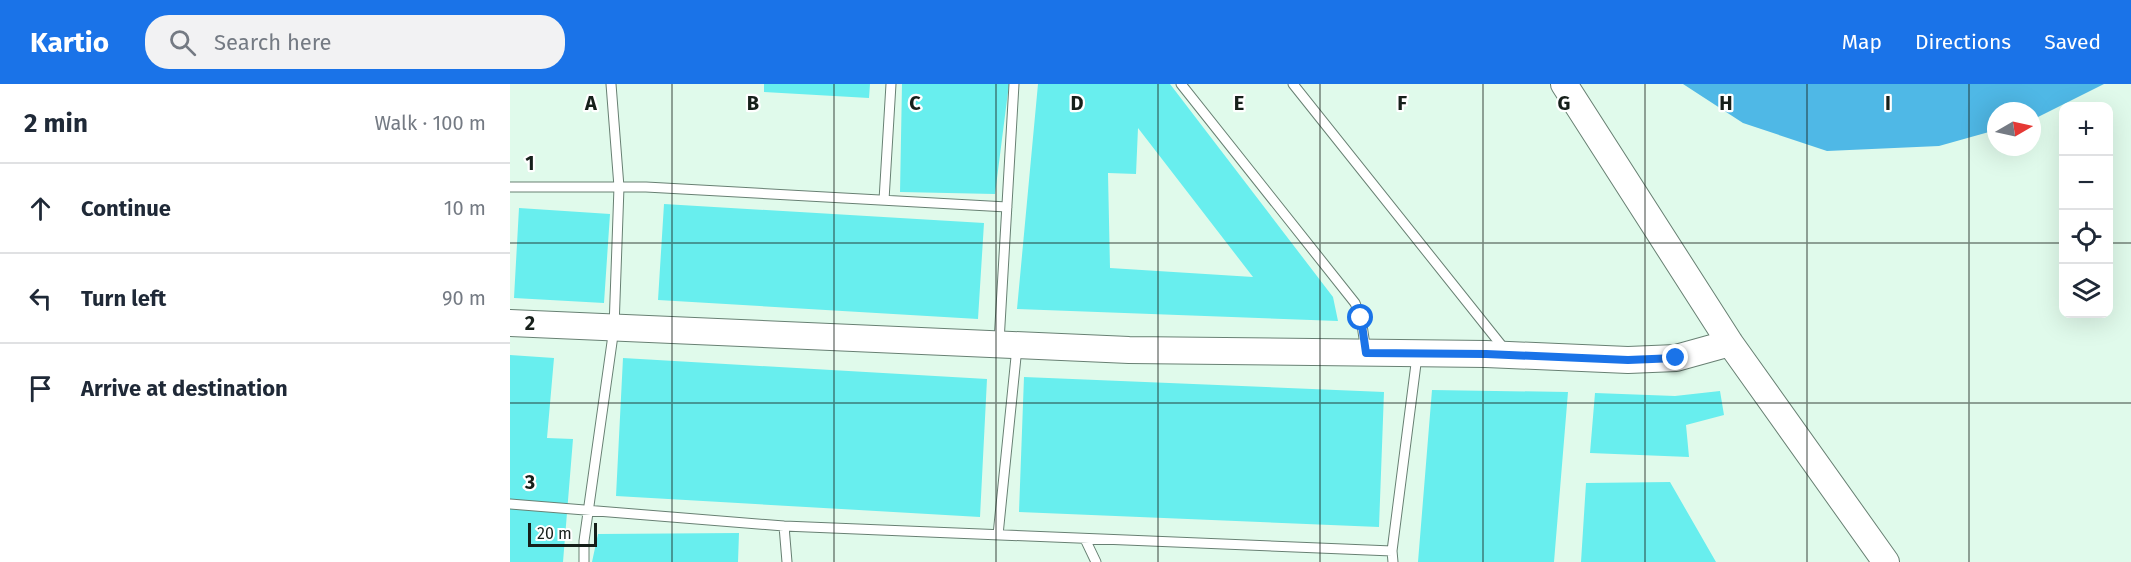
<!DOCTYPE html>
<meta charset="utf-8">
<style>
:root{--surface:#fff;--page:#f2f2f3;--text:#1f2937;--muted:#747a83;--line:#e0e1e3;--accent:#1a73e8}
body{margin:0;font-family:"Fira Sans",sans-serif;background:var(--page);color:var(--text)}
.controls{position:absolute;right:18px;top:18px;display:grid;overflow:hidden;border-radius:12px;box-shadow:0 6px 24px #0002}
.controls button{width:54px;height:54px;display:grid;place-items:center;padding:0;border:0;border-bottom:2px solid var(--line);background:var(--surface);color:var(--text);font:30px sans-serif}
.compass{position:absolute;left:1477px;top:18px;width:54px;height:54px;border-radius:50%;background:var(--surface);box-shadow:0 6px 24px #0002;rotate:81deg}
.scale{position:absolute;left:18px;bottom:15px;width:69px;box-sizing:border-box;padding-left:6px;border:3px solid #161f1a;border-top:0;font-size:16px;line-height:21px;white-space:nowrap;color:#161f1a;-webkit-text-stroke:4px #fff;paint-order:stroke}
.stop{position:absolute;width:18px;height:18px;margin:-14px;border:4px solid #1a73e8;border-radius:50%;background:#fff}
.stop.end{background:#1a73e8;border-color:#fff;box-shadow:0 2px 6px #0008}
.list{margin:0;padding:0;list-style:none}
h2{display:flex;justify-content:space-between;align-items:center;height:78px;margin:0;padding:0 24px;font-size:26px}
h2 small{font-size:20px;font-weight:400;color:var(--muted)}
.list li{display:grid;grid-template-columns:39px 1fr auto;gap:18px;align-items:center;box-sizing:border-box;height:90px;padding:0 24px;border-top:2px solid var(--line)}
.list b{display:block;font-size:22px;white-space:nowrap}
.list em{font-size:20px;font-style:normal;color:var(--muted)}
.icon{flex:none;width:33px;height:33px;fill:none;stroke:currentColor;stroke-width:2;stroke-linecap:round;stroke-linejoin:round}
.map{position:relative;flex:none;width:1621px;height:478px;overflow:hidden}
header{display:flex;align-items:center;gap:36px;box-sizing:border-box;height:84px;padding:0 30px;background:var(--accent);color:#fff}
header strong{font-size:28px}
nav{display:flex;gap:33px;margin-inline-start:auto;font-size:21px}
.search{width:420px;height:54px;background:var(--page);display:flex;align-items:center;gap:15px;box-sizing:border-box;padding:0 21px;border-radius:24px;color:var(--muted);font-size:22px}
main{display:flex}
aside{flex:1;background:var(--surface)}
.map>svg:first-child{display:block}
</style>
<header>
<strong>Kartio</strong>
<div class="search"><svg class="icon" aria-label="search" viewBox="0 0 24 24"><circle cx="10" cy="10" r="6"/><path d="M15 15l6 6"/></svg>Search here</div>
<nav><a>Map</a><a>Directions</a><a>Saved</a></nav>
</header>
<main>
<aside>
<h2>2 min<small>Walk · 100 m</small></h2>
<ul class="list">
<li><svg class="icon" aria-label="ahead" viewBox="0 0 24 24"><path d="M12 20V5M6 11l6-6 6 6"/></svg><div><b>Continue</b></div><em>10 m</em></li>
<li><svg class="icon" aria-label="left" viewBox="0 0 24 24"><path d="M17 20v-9H6M10 6l-5 5 5 5"/></svg><div><b>Turn left</b></div><em>90 m</em></li>
<li><svg class="icon" aria-label="arrive" viewBox="0 0 24 24"><path d="M6 21V4h12l-3 4 3 4H6"/></svg><div><b>Arrive at destination</b></div></li>
</ul>
</aside>
<div class="map">
<svg width="1621" height="478" viewBox="0 0 1621 478">
<rect width="100%" height="100%" fill="#e0faeb"/>
<path fill="#4fb8e6" d="M1173,0h421l-72,36v-9h-36v19l-57,16 -112,5 -84,-28z"/>
<path fill="#68eeee" fill-rule="evenodd" d="M254,0h106l-1,14 -105,-6z
M392,0h107l-14,110 -95,-2z
M528,0h132l163,213 5,24 -321,-12zM628,44l115,149 -143,-9 -2,-95 28,1z
M154,120l320,19 -6,96 -320,-19z
M9,124l91,6 -6,89 -90,-5z
M0,271l44,3 -7,80 26,1 -10,123h-53z
M113,274l364,21 -7,138 -364,-21z
M514,293l360,15 -5,135 -360,-15z
M922,306l136,2 -14,170h-136z
M1210,307l4,24 -38,10 3,32 -99,-4 5,-60 80,3z
M1160,398l46,80h-135l5,-79z
M229,449l-1,29h-146l6,-28z"/>
<g fill="none" stroke-linecap="round" stroke-linejoin="round">
<g stroke="#688073" stroke-width="11">
<path id="lane" d="M671,0l174,219 6,15 5,34
M783,0l213,267
M0,103h136l361,20
M374,116l7,-116
M489,258l15,-258
M0,420l274,22 608,25
M274,442l3,36
M488,451l19,-188
M575,455l11,23
M74,478v-21l30,-213 5,-141 -8,-103
M883,478l-1,-11 25,-195"/>
</g>
<g stroke="#688073" stroke-width="28">
<path id="secondary" d="M1054,0l166,259 156,219
M0,239l619,27 357,4 142,6 48,-2 54,-15"/>
</g>
<use href="#lane" stroke="#fff" stroke-width="9"/>
<use href="#secondary" stroke="#fff" stroke-width="26"/>
</g>
<g fill="none" stroke-linecap="round" stroke-linejoin="round">
<path stroke="#1a73e8" stroke-width="8" d="M851,234l5,35 120,1 142,6 48,-2"/>
</g>
<path fill="none" stroke="#161f1a" stroke-width="1.5" stroke-opacity="0.55" d="M162,0v478M324,0v478M486,0v478M648,0v478M810,0v478M973,0v478M1135,0v478M1297,0v478M1459,0v478M0,159h1554M1598,159h23M0,319h1621"/>
<g font-size="20" text-anchor="middle" font-weight="bold" fill="#161f1a" stroke="#fff" stroke-width="4.5" stroke-linejoin="round" paint-order="stroke">
<text x="81" y="26">A</text>
<text x="243" y="26">B</text>
<text x="405" y="26">C</text>
<text x="567" y="26">D</text>
<text x="729" y="26">E</text>
<text x="892" y="26">F</text>
<text x="1054" y="26">G</text>
<text x="1216" y="26">H</text>
<text x="1378" y="26">I</text>
<text x="20" y="86">1</text>
<text x="20" y="246">2</text>
<text x="20" y="405">3</text>
</g>
</svg>
<div class="controls">
<button>+</button>
<button>−</button>
<button><svg class="icon" aria-label="locate" viewBox="0 0 24 24"><circle cx="12" cy="12" r="6"/><path d="M12 2v4M12 18v4M2 12h4M18 12h4"/></svg></button>
<button><svg class="icon" aria-label="layers" viewBox="0 0 24 24"><path d="M12 4l9 5-9 5-9-5zM3 14l9 5 9-5"/></svg></button>
</div>
<svg class="compass" viewBox="-18 -18 36 36"><path d="M0-13l5 13h-10z" fill="#e53935"/><path d="M0 13l5-13h-10z" fill="#747a83"/></svg>
<div class="scale">20 m</div>
<div class="stop" style="left:851px;top:234px"></div>
<div class="stop end" style="left:1166px;top:274px"></div>
</div>
</main>
